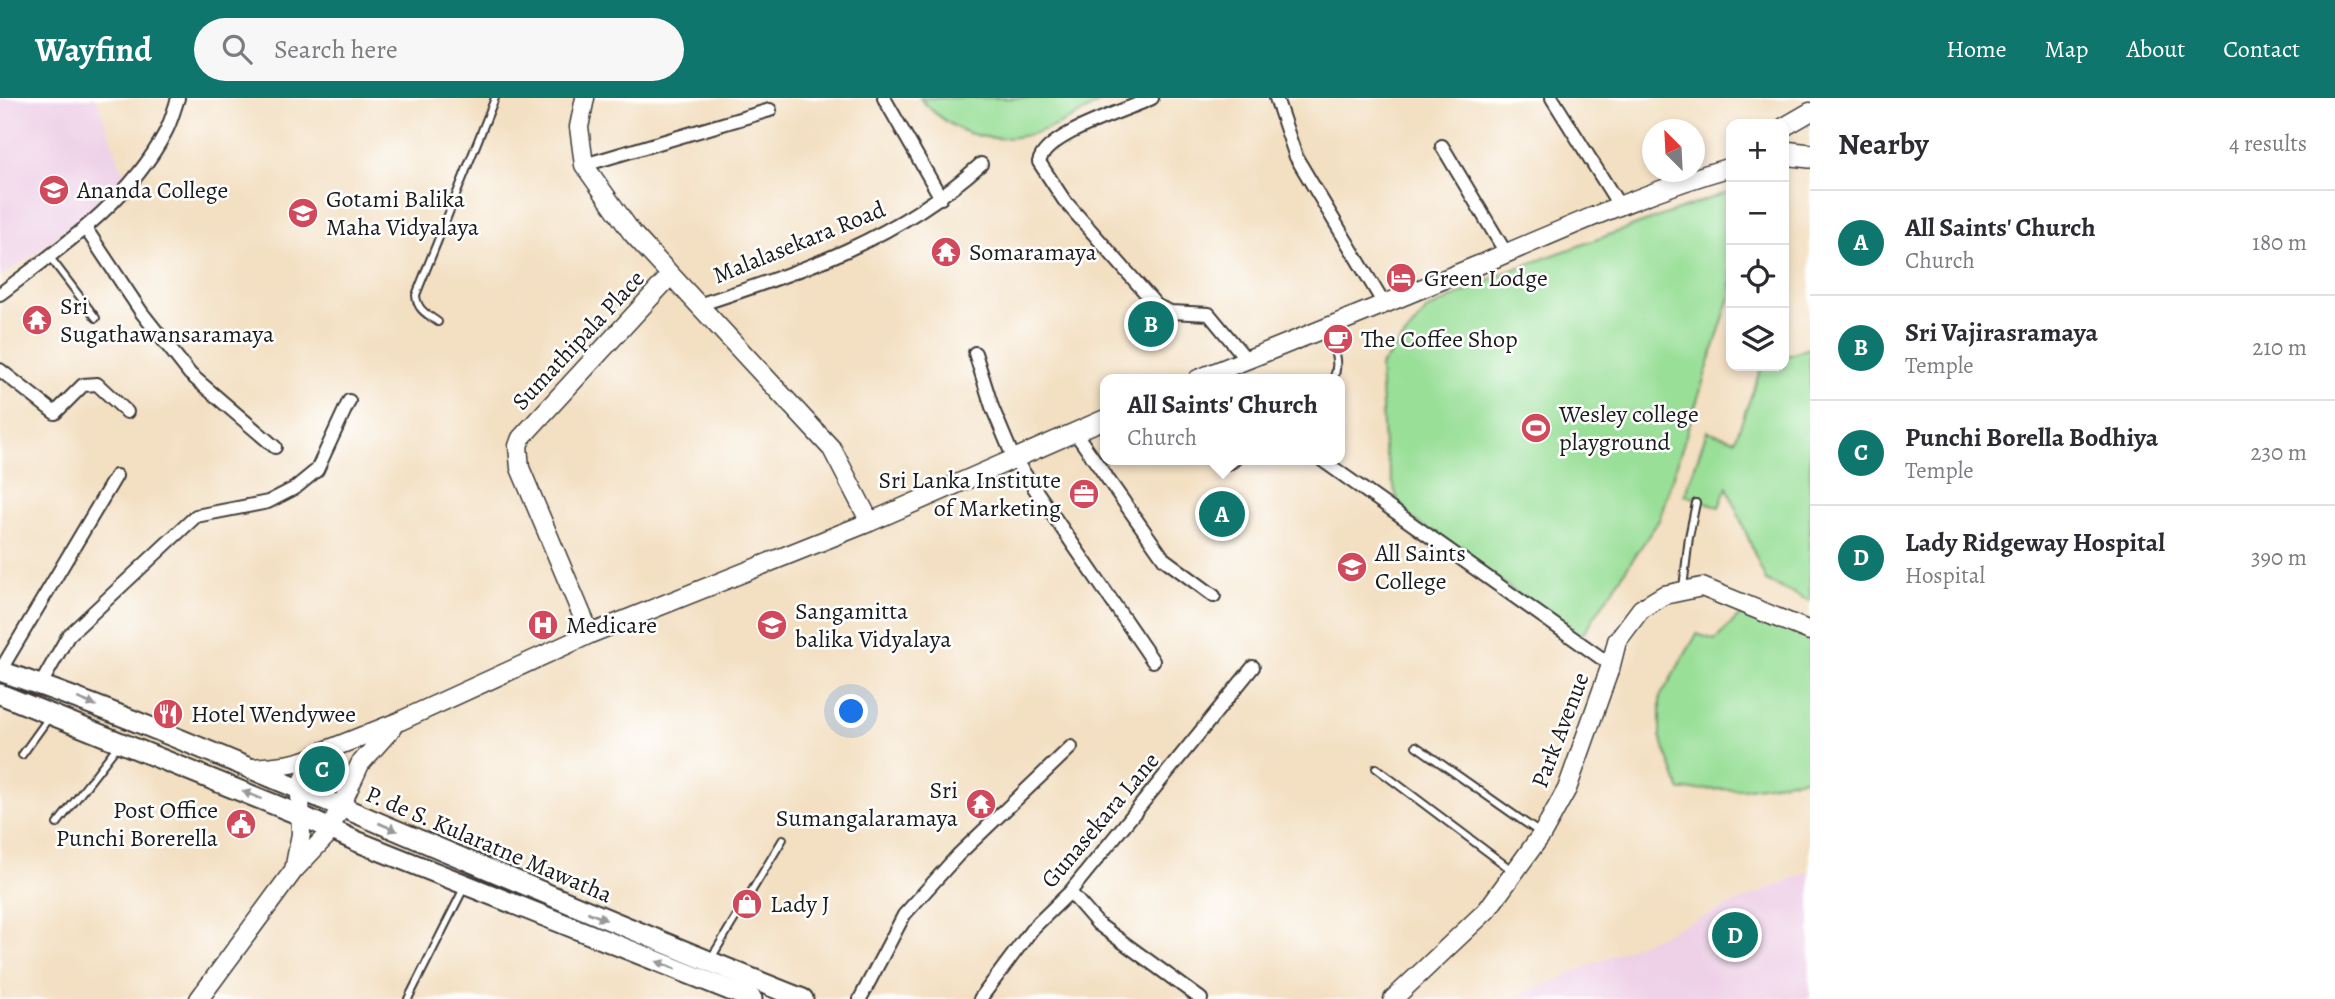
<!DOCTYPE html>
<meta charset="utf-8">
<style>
:root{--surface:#fff;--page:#f7f7f7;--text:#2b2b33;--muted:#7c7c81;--line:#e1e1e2;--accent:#0f766e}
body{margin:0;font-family:Alegreya,serif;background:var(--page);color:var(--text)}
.controls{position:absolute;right:21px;top:21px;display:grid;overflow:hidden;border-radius:14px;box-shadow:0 4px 10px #0003}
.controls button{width:63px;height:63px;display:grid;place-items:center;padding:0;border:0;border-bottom:2px solid var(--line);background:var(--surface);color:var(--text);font:35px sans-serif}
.compass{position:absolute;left:1642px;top:21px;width:63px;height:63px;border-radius:50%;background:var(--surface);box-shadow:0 4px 10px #0003;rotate:336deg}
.you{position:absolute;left:852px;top:614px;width:24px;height:24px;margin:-18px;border:5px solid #fff;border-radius:50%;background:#1a73e8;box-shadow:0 0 0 10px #1a73e833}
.badge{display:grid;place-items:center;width:46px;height:46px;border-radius:50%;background:var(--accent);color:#fff;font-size:23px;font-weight:700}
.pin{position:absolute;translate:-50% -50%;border:4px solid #fff;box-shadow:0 2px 7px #0006}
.popup{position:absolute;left:1100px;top:276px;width:245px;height:91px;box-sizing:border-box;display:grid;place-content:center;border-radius:14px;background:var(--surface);filter:drop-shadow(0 2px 5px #0005);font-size:23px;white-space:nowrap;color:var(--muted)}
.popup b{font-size:26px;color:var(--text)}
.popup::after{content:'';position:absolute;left:50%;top:100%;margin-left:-14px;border:14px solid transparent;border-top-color:var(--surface)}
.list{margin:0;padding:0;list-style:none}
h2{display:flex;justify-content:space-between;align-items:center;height:91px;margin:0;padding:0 28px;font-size:30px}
h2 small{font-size:23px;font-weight:400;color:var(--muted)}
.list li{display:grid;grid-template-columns:46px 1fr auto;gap:21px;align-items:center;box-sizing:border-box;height:105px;padding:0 28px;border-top:2px solid var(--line)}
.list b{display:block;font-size:26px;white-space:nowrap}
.list p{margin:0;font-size:23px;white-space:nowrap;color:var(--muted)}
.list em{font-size:23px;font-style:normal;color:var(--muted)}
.icon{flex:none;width:38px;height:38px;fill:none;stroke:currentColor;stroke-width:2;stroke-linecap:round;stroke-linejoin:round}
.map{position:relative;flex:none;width:1810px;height:901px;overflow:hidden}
header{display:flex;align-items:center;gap:42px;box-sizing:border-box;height:98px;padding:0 35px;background:var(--accent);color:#fff}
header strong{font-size:33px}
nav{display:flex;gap:38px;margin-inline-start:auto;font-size:24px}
.search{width:490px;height:63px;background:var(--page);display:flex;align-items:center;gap:18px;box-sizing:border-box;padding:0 24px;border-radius:38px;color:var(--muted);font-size:26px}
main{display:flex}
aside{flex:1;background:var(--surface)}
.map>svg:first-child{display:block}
</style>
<header>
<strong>Wayfind</strong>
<div class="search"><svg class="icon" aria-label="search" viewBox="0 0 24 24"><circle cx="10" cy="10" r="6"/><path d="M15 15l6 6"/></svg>Search here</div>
<nav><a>Home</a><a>Map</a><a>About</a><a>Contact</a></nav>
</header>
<main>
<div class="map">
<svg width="1810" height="901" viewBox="0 0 1810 901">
<rect width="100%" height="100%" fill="#fff"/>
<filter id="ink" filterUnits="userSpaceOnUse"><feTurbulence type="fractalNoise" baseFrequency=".0143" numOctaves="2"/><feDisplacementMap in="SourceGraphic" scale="14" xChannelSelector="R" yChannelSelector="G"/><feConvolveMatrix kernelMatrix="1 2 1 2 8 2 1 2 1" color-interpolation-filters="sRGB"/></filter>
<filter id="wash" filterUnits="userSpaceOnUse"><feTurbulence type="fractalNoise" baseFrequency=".00686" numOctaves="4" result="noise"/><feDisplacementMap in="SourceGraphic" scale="28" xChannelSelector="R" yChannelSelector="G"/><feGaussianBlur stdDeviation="1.57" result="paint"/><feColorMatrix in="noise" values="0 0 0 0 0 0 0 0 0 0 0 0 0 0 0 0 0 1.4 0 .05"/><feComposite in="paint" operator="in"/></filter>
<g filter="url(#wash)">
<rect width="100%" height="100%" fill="#f3dfc1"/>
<path fill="#eed0e7" d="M0,0h96l28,76 -33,33 -49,42 -42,28z
M1810,773v128h-299z"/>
<path fill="#9adf98" stroke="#5b7e5a" stroke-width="2" d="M920,0h186c-62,41 -130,65 -186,0z
M1731,93v103l-72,226 -79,118 -180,-128 -16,-62 -4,-82 47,-56 82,-39z
M1810,250v253l-44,-20 -39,-94 -8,20 -34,-12 22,-64 28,9 27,-74h22v-9z
M1744,513l66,26v141l-67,11 -63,1 -20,-54v-39l37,-63 18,6z"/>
</g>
<g filter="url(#ink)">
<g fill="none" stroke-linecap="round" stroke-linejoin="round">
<g stroke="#3c3935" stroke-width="10">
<path id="lane" d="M49,158l47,62
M438,224c-11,-8 -21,-12 -22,-27l79,-197
M1327,233c6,16 14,33 6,48
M1206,362c11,7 22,11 32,0
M1683,490l6,-51 7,-34
M1416,648l124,87
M22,657l28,-39
M1376,670l137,103
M57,726l62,-80
M710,862l73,-121
M408,901l56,-111"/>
</g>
<g stroke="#3c3935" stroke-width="16">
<path id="street" d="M884,0l57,100
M1152,0c-26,13 -106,35 -113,64l25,38 93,106 14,6 38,2 38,46
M1276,0l20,59 88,147
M1552,0l67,107
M1442,48l64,107
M584,67l186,-55
M86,131l56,84 48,61 85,73
M0,196c60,-46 129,-92 165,-161 6,-11 9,-23 13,-35
M698,207c104,-33 201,-67 283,-141
M975,255l17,54 21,50 140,204
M0,272l55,43 28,-28 14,-1 30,28
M1074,333l90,128 50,37
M1322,362l289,205
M0,573l116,-195
M41,586l27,-48 128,-120 72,-14 27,-14 22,-18 32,-69
M1070,794l28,32 103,75
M860,901l44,-84 54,-60 113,-108
M980,901l53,-71 37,-36 183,-225"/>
</g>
<g stroke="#3c3935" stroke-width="21">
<path id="secondary" d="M585,0l-6,29 5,38 48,68 200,216 38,73
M1784,29l26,-15
M1198,281c97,-38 194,-78 290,-118 81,-34 159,-70 243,-94
M590,536l-70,-166 -2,-22 3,-8 150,-163
M252,670c23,-2 49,-2 70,-16l78,-31 190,-87 280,-112 235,-103
M294,772l7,-36 -1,-45 14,-32
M199,901l95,-129 34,-36 32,-70 32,-36
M1393,901l94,-89 55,-76 25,-45 44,-124 6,-24 24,-32 23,-14 38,-8 108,44"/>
</g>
<g stroke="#3c3935" stroke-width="23">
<path id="primary" d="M0,573c117,40 230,89 344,137 153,65 305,130 459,191
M0,596l300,121 56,26 396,158"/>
</g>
<g stroke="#3c3935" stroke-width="26">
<path id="highway" d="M1784,55l26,3"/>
</g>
<use href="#lane" stroke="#fff" stroke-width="6"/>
<use href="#street" stroke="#fff" stroke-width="12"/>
<use href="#secondary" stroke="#fff" stroke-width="18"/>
<use href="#primary" stroke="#fff" stroke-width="19"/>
<use href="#highway" stroke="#fff" stroke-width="23"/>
</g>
<defs><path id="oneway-solid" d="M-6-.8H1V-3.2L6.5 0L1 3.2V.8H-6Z" transform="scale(1.75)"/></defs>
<g fill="#999">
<use href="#oneway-solid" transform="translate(87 604) rotate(22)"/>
<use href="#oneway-solid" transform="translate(252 697) rotate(-158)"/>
<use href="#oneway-solid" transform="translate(388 729) rotate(23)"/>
<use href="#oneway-solid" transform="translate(597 818) rotate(23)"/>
<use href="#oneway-solid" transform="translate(666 867) rotate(-159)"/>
</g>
</g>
<defs>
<g id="university-disc" transform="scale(1.575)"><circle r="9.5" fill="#d1495b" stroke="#fff"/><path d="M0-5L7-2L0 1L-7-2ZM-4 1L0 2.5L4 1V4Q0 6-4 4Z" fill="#fff"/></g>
<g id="school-disc" transform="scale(1.575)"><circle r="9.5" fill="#d1495b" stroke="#fff"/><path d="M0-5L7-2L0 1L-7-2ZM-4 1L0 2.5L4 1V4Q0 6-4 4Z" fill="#fff"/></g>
<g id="temple-disc" transform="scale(1.575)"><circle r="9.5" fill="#d1495b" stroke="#fff"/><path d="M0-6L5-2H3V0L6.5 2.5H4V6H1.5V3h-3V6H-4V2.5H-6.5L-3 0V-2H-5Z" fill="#fff"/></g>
<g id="hotel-disc" transform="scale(1.575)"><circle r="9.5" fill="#d1495b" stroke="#fff"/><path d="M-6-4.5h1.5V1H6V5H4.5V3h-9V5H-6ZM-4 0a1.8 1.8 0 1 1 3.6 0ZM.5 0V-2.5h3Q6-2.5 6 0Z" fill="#fff"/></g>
<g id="cafe-disc" transform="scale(1.575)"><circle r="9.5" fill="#d1495b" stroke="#fff"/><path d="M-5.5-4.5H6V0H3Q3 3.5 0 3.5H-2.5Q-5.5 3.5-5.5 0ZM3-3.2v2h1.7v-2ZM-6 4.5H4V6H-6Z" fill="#fff"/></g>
<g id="stadium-disc" transform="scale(1.575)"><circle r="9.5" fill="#d1495b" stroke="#fff"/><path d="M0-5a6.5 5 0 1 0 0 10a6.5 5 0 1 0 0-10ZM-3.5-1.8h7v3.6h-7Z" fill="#fff"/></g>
<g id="office-disc" transform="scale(1.575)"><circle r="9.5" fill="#d1495b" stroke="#fff"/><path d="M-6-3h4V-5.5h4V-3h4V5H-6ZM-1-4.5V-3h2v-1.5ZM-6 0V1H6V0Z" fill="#fff"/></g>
<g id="hospital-disc" transform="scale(1.575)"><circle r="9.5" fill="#d1495b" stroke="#fff"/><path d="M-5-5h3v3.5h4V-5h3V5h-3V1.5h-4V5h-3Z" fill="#fff"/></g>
<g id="restaurant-disc" transform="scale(1.575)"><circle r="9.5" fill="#d1495b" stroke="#fff"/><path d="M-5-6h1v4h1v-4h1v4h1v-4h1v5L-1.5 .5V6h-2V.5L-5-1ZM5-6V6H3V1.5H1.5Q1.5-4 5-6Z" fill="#fff"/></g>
<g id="civic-disc" transform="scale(1.575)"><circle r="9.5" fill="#d1495b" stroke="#fff"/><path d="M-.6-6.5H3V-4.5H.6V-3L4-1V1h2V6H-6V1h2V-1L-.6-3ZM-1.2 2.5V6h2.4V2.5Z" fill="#fff"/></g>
<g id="shop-disc" transform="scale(1.575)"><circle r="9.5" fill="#d1495b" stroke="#fff"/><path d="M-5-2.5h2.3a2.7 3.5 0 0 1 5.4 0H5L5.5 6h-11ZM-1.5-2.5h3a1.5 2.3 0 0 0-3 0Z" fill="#fff"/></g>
</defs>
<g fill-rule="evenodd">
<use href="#university-disc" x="54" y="92"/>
<use href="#school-disc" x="303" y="115"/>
<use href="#temple-disc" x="946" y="154"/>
<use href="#hotel-disc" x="1401" y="180"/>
<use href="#temple-disc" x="37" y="222"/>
<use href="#cafe-disc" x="1338" y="241"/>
<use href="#stadium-disc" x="1536" y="330"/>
<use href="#office-disc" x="1084" y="396"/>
<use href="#school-disc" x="1352" y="469"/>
<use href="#hospital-disc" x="543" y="527"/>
<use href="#school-disc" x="772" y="527"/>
<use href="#restaurant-disc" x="168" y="616"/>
<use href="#temple-disc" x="981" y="706"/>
<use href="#civic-disc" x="241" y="726"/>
<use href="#shop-disc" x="747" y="806"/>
</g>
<g text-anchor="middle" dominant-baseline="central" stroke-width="5" stroke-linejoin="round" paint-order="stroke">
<g font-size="24" fill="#1c1c1c" stroke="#fff" text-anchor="start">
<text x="77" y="92">Ananda College</text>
<text x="326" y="101">Gotami Balika<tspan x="326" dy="28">Maha Vidyalaya</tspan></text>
<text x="969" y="154">Somaramaya</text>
<text x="1424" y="180">Green Lodge</text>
<text x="60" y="208">Sri<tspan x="60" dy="28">Sugathawansaramaya</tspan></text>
<text x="1361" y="241">The Coffee Shop</text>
<text x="1559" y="316">Wesley college<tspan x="1559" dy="28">playground</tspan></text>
<text x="1061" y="382" text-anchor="end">Sri Lanka Institute<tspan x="1061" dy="28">of Marketing</tspan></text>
<text x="1375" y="455">All Saints<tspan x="1375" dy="28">College</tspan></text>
<text x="795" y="513">Sangamitta<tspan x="795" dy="28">balika Vidyalaya</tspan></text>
<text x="566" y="527">Medicare</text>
<text x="191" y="616">Hotel Wendywee</text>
<text x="958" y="692" text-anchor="end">Sri<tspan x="958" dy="28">Sumangalaramaya</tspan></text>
<text x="218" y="712" text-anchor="end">Post Office<tspan x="218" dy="28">Punchi Borerella</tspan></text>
<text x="770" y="806">Lady J</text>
</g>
<g font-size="24" fill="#1c1c1c" stroke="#fff">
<text transform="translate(799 144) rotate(-22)">Malalasekara Road</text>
<text transform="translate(578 242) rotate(-47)">Sumathipala Place</text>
<text transform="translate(1560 632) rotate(-69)">Park Avenue</text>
<text transform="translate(1100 722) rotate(-50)">Gunasekara Lane</text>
<text transform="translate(489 746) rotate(23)">P. de S. Kularatne Mawatha</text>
</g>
</g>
</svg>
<div class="controls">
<button>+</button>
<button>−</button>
<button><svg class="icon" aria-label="locate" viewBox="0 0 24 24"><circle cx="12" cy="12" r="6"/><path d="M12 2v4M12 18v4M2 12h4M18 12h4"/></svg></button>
<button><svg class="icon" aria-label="layers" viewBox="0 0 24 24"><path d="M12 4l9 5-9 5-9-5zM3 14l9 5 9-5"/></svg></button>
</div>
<svg class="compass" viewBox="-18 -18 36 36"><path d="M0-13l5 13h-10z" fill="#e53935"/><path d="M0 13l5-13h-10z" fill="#7c7c81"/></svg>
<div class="you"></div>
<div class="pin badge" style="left:1222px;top:416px">A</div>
<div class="popup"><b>All Saints' Church</b>Church</div>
<div class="pin badge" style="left:1151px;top:226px">B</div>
<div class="pin badge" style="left:322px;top:671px">C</div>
<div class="pin badge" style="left:1735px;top:837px">D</div>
</div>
<aside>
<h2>Nearby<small>4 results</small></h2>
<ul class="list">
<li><span class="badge">A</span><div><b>All Saints' Church</b><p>Church</p></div><em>180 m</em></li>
<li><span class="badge">B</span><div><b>Sri Vajirasramaya</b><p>Temple</p></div><em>210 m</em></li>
<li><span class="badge">C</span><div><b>Punchi Borella Bodhiya</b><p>Temple</p></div><em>230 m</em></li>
<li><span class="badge">D</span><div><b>Lady Ridgeway Hospital</b><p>Hospital</p></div><em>390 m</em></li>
</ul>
</aside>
</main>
